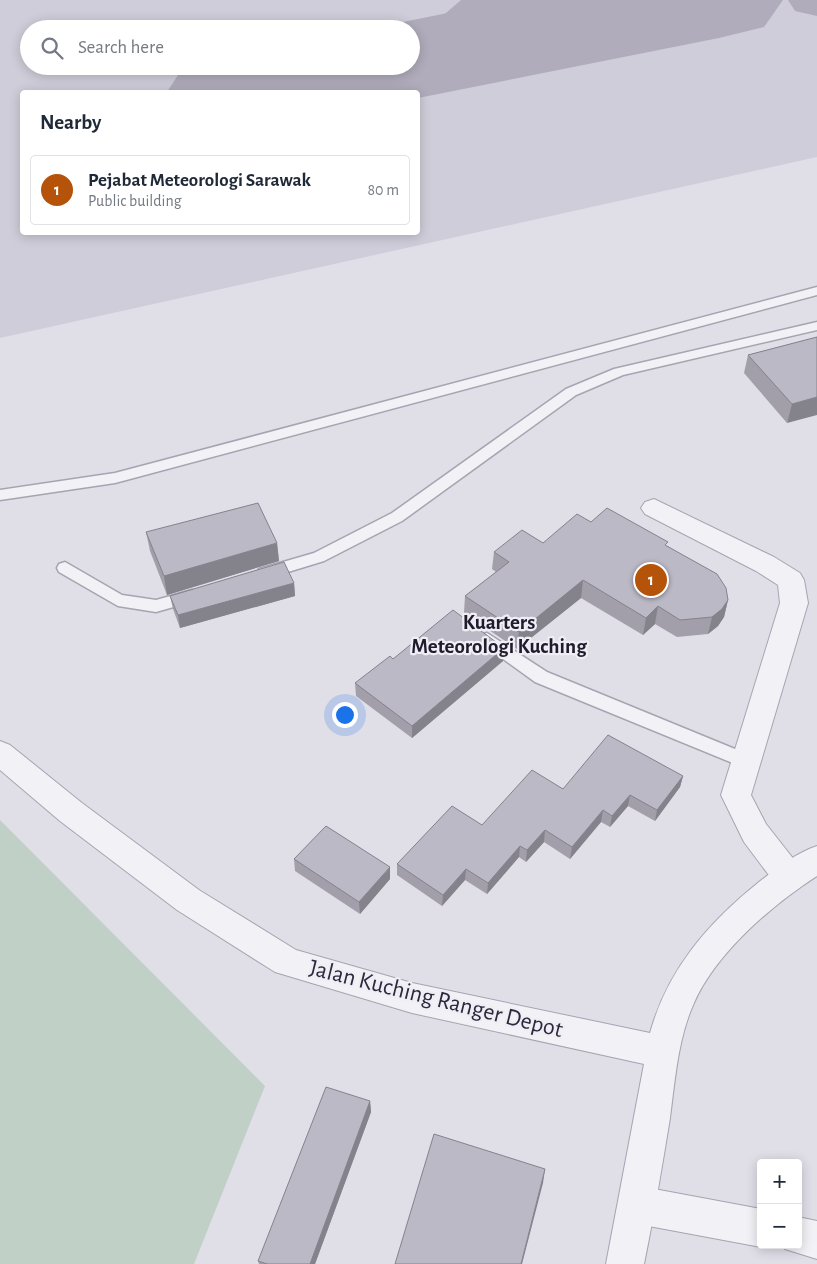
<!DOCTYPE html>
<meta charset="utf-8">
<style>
:root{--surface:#fff;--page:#f2f2f3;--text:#1f2937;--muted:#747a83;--line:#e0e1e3;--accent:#b45309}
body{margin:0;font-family:"Alegreya Sans",sans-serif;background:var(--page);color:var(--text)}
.controls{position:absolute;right:15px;bottom:15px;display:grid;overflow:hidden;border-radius:5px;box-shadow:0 2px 12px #0003}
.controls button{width:45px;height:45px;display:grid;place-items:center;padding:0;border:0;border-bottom:1px solid var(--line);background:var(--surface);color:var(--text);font:25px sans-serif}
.you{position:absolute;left:344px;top:714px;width:18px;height:18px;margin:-12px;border:4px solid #fff;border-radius:50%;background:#1a73e8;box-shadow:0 0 0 8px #1a73e833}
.badge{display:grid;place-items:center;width:32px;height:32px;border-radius:50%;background:var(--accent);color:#fff;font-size:16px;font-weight:700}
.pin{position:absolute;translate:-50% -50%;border:2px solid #fff;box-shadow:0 1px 5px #0006}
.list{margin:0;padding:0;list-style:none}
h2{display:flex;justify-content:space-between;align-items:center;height:65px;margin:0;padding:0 20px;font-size:21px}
h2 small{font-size:16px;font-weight:400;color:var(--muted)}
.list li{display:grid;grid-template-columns:32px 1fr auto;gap:15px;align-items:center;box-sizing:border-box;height:70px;margin:0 10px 10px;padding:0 10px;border:1px solid var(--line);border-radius:5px}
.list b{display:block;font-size:19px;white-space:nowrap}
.list p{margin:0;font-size:16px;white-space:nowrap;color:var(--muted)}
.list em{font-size:16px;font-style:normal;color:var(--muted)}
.icon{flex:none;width:28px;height:28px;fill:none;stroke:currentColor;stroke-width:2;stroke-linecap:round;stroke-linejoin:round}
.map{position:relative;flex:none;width:817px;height:1264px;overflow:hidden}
.search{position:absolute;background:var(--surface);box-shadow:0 2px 12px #0003;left:20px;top:20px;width:400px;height:55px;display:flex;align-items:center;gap:12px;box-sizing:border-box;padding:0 18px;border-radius:28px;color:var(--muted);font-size:19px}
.panel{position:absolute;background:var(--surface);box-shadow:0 2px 12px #0003;left:20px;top:90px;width:400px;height:145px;border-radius:5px}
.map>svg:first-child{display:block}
</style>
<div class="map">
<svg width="817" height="1264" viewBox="0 0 817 1264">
<rect width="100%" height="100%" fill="#e0dee7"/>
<path fill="#cfcdd9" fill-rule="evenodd" d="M0,0h817v157l-817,181zM29,29h382v37h-382zM22,92h396v140h-396z"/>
<path fill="#c0d0c6" d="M0,820l265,266 -71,178h-194z"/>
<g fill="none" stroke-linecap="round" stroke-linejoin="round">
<path fill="#b0acbb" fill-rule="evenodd" d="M461,0h51c-6,10 -12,20 -21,28 -16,14 -61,42 -83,38h3v-34l35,-19z
M788,0h29v16l-22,-5z
M320,66h70l-8,12 -20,6 -19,4 -19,-4 -8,-12z"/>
<path fill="#b0acbb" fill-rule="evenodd" d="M512,0h271l-19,27 -45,11 -301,60v-6h-251l17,-26h227v-37h-57l19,-4 5,2z"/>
<g stroke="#a7a4b1" stroke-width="3">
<path id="service" d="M817,287v8l-702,188 -115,17v-10l115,-17z
M817,322v8l-194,45 -47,20 -174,126 -78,40 -59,18 -6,-2 -2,-4 2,-4 55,-16 78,-40 174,-124 48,-20z
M65,562l57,33 34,5 36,-10 6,2 2,4 -2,4 -42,12 -38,-6 -59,-34 -2,-4 2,-4z
M487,633l60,39 205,84 3,5 -3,5 -6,2 -6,-2 -205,-84 -54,-39 -2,-4 2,-4z"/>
</g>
<g stroke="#a7a4b1" stroke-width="2">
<path id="minor" d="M654,499l120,58 26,16 4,7 4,23 -57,192 15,29 33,42 5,10 -5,10 -11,3 -11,-3 -33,-44 -23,-47 59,-192 -2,-18 -22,-14 -111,-57 -4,-6 4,-6z
M638,1186l123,23v36h4l-4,2 -123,-23 -13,-6 -6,-13 6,-13z
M798,1217l19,4v38l-32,-10 -2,-4h15z"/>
</g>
<g stroke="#a7a4b1" stroke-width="2">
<path id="tertiary" d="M0,741l10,4 72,58 117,87 97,60 116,33 238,50c18,-64 58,-110 109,-151 18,-14 37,-29 58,-36v30c-45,29 -101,77 -123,127 -16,35 -19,77 -24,115 -8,49 -16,97 -26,146h-38l38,-200 -232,-51 -137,-41 -98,-62 -117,-89 -60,-51z"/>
</g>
<use href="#service" fill="#f2f1f5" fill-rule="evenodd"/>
<use href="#minor" fill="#f2f1f5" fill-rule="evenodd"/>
<use href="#tertiary" fill="#f2f1f5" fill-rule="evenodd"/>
</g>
<path fill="#a29faa" d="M817,337l-30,86 -43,-50 4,-18z
M146,532l131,11 2,18 -112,34 -17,-44z
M543,543l125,3 60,54 -4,17 -6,9 -10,8 -31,3 -22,-13 -12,11 -62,-37 -64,51 -53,-36 1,-17 31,-24 -4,-3 2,-17z
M294,583l1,13 -115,32 -7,-19 -3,-13z
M393,659l110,2 -91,77 -56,-42 -1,-13z
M683,776l-3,11 -25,34 -27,-15 -18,21 -9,-5 -31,37 -26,-17 -18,20 -7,-5 -32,37 -22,-14 -23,26 -45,-31v-11l85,-39 81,-36z
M294,859l96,20 -30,35 -65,-43z
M370,1101l1,11 -56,152h-56l-1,-3z"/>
<path fill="#84828b" d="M817,397v18l-30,8 5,-19z
M277,543l2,18 -112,34 -3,-19z
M583,580l-2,18 -64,51 2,-17z
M294,583l1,13 -115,32 -2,-13z
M728,600l-4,17 -6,9 -10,8 4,-17z
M658,606l-3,18 -12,11 3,-17z
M504,648l-1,13 -91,77v-12z
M683,776l-3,11 -25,34 2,-11z
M630,795l-2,11 -18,21 2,-11z
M603,810l-2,12 -31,37 2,-12z
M545,830l-1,12 -18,20 1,-12z
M520,846l-1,11 -32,37 1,-11z
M390,867v12l-30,35 -1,-12z
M466,869l-1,11 -23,26 1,-11z
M370,1101l1,11 -56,152h-5z
M545,1169l-2,14 -21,81h-1z"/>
<path fill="#bcb9c6" stroke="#84828b" d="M817,337v60l-25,7 -44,-49z
M258,503l19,40 -113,33 -18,-44z
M607,508l61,34 -3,3 52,29 9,14 2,12 -6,9 -10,8 -32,3 -22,-14 -12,12 -63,-38 -64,52 -54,-36 44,-34 -15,-10 28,-22 21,13 34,-29 14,8z
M284,562l10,21 -116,32 -8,-19z
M453,610l51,38 -92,78 -57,-43 35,-27 3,3z
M608,735l75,41 -26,34 -27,-15 -18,21 -9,-6 -31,37 -27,-17 -18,20 -7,-4 -32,37 -22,-14 -23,26 -46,-31 55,-58 30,19 50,-55 31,19z
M326,826l64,41 -31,35 -65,-43z
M326,1087l44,14 -60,163h-43l-9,-3z
M434,1134l111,35 -24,95h-126z"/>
<g text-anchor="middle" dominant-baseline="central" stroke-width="4.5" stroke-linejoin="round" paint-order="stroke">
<g font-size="21" font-weight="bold" fill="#201b2d" stroke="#efeef5">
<text x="499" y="622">Kuarters<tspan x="499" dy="24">Meteorologi Kuching</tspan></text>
</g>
<g font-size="24" fill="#2e283d" stroke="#efeef5">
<text transform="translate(436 999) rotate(14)">Jalan Kuching Ranger Depot</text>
</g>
</g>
</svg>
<div class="controls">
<button>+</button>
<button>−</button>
</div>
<div class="you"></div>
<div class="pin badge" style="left:651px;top:580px">1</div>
<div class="search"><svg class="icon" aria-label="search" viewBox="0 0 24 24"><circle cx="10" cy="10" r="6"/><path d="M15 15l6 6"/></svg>Search here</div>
<section class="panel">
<h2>Nearby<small></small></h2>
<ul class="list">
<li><span class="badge">1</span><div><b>Pejabat Meteorologi Sarawak</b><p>Public building</p></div><em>80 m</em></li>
</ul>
</section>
</div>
